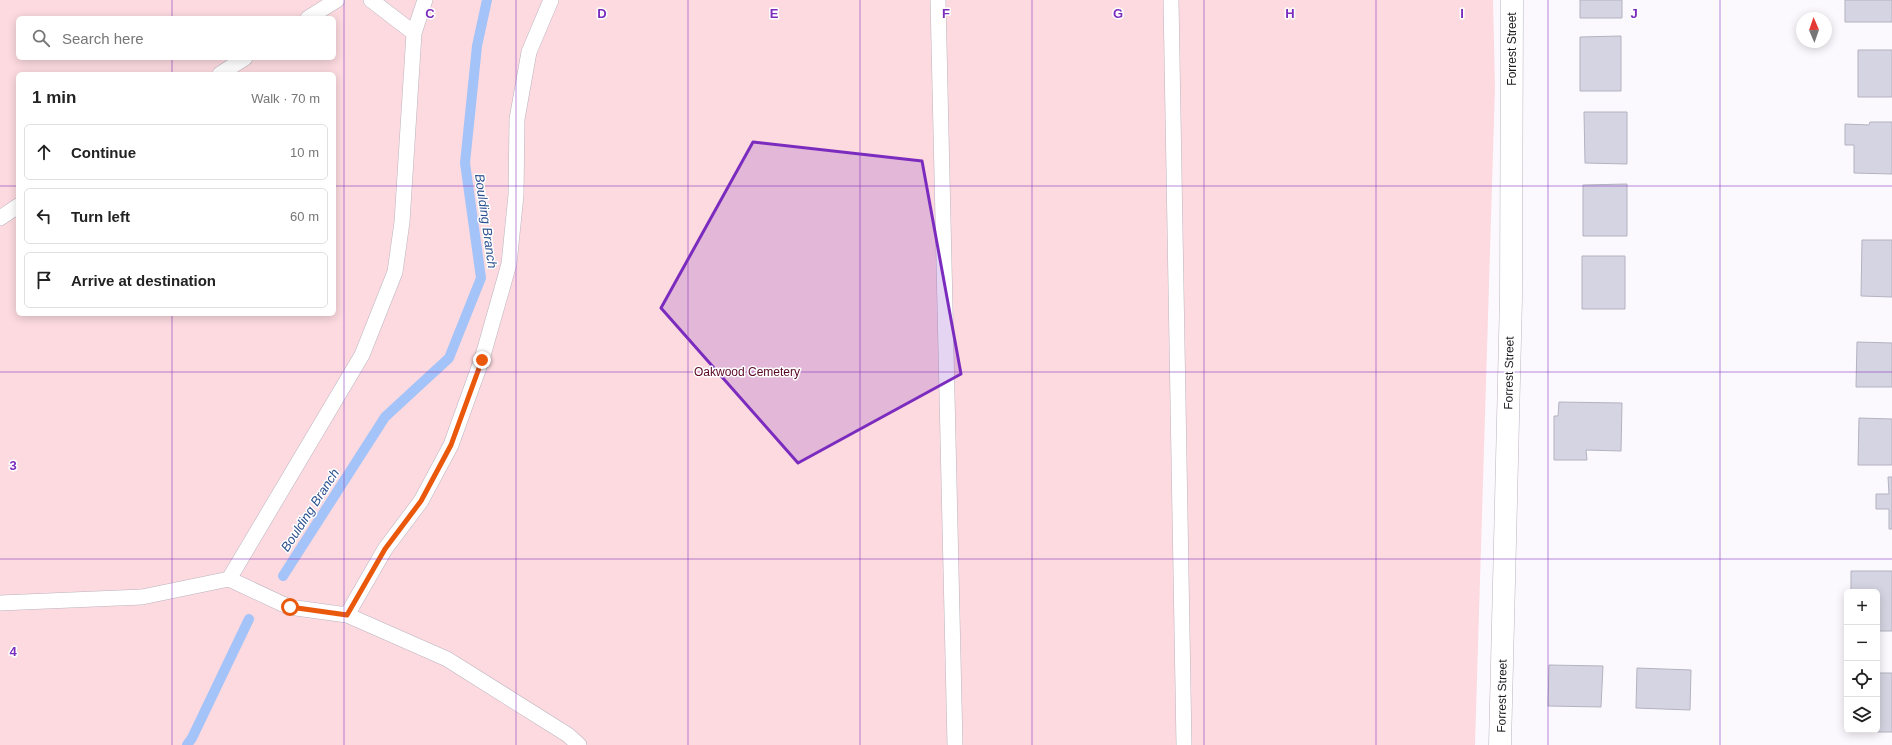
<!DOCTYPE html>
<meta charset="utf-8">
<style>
:root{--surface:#fff;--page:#f2f2f2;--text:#222;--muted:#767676;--line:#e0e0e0}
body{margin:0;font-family:Helvetica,sans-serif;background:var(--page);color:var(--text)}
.controls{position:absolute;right:12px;bottom:12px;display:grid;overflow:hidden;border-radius:6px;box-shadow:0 2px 10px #0003}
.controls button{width:36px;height:36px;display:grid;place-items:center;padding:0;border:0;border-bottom:1px solid var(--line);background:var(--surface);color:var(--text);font:20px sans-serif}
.compass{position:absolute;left:1796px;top:12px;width:36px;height:36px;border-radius:50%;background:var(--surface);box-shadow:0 2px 10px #0003;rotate:358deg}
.stop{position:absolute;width:12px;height:12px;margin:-9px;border:3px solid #ea580c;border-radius:50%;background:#fff}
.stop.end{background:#ea580c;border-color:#fff;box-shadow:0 1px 4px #0008}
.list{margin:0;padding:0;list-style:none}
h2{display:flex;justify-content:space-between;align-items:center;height:52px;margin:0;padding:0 16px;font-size:17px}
h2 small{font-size:13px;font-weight:400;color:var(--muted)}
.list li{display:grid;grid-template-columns:26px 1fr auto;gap:12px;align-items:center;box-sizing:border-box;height:56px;margin:0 8px 8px;padding:0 8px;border:1px solid var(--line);border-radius:6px}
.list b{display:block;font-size:15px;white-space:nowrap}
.list em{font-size:13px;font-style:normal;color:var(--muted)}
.icon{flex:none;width:22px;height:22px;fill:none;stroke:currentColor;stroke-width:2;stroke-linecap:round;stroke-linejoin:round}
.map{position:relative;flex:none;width:1892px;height:745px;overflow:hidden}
.search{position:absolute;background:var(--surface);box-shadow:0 2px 10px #0003;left:16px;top:16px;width:320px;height:44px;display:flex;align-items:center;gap:10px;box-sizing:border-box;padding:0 14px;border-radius:6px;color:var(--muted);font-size:15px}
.panel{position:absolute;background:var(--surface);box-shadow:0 2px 10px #0003;left:16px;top:72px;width:320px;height:244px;border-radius:6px}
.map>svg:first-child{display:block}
</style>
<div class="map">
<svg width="1892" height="745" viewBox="0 0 1892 745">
<rect width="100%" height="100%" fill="#fcf9fe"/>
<path fill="#fcdadf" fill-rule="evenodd" d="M0,0h1493l2,87 -20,658h-1475zM18,18h316v40h-316zM18,74h316v240h-316z"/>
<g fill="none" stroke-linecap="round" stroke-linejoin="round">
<path stroke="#a4c3f8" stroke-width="10" d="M283,576l102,-159 64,-59 32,-80 -16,-115 12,-117 10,-46
M187,745l5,-7 57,-119"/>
</g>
<path fill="#d5d4e2" stroke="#b3b2c0" d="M1580,0h42v18h-42z
M1845,0h47v22h-47z
M1621,36v55h-41v-54z
M1858,50h34v47h-34z
M1584,112h43v52l-42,-1z
M1870,122h22v52l-38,-1v-28h-9v-21l24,1z
M1627,184v52h-44v-51z
M1862,240h30v57l-31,-1z
M1582,256h43v53h-43z
M1857,342l35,1v44h-36z
M1559,402l63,1 -1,48 -35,-1 1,10h-33v-44h4z
M1859,418l33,1v46h-34z
M1888,477h4v52h-3v-20h-13v-15h13z
M1851,571h41v60h-15v-39h-26z
M1549,665l54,1 -2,41 -53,-1z
M1637,668l54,2 -1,40 -54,-2z
M1877,673h15v59h-26v-2h11z"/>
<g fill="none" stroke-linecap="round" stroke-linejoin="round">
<g stroke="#bbb3bf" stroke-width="16">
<path id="lane" d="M371,0l43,33
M938,0l17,745
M1171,0l13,745
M308,18l29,-18
M220,74l25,-16
M0,218l18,-12
M229,579l60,28 58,8 100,44 121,76 11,10
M0,603l142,-6 87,-18 133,-224 33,-83 7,-50 12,-189 11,-33
M347,615l38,-66 36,-48 30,-56 31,-86 27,-95 7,-69 1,-76 12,-67 22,-52"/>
</g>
<g stroke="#bbb3bf" stroke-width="23">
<path id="street" d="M1500,745l11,-447 1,-298"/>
</g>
<use href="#lane" stroke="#fff" stroke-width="15"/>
<use href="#street" stroke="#fff" stroke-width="22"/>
</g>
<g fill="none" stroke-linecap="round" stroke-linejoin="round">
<path stroke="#ea580c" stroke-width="5" d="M290,607l57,8 38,-66 36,-48 30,-56 31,-85"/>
</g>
<path fill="#7b2cbf" fill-opacity="0.2" stroke="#7b2cbf" stroke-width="3" stroke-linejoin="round" d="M753,142l169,19 39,213 -163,89 -137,-155z"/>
<path fill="none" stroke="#7b2cbf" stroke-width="1" stroke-opacity="0.55" d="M172,0v18M344,0v745M516,0v745M688,0v745M860,0v745M1032,0v745M1204,0v745M1376,0v745M1548,0v745M1720,0v745M172,58v16M0,186h18M334,186h1558M172,314v431M0,372h1892M0,559h1892"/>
<g text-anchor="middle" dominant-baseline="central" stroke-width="3" stroke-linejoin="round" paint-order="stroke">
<g font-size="12" fill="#1c191d" stroke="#fff">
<text transform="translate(1512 49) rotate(-90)">Forrest Street</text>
<text transform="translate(1509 373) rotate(-89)">Forrest Street</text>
<text transform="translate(1502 696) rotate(-89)">Forrest Street</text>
</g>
<g font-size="12" fill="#580721" stroke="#fff">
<text x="747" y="372">Oakwood Cemetery</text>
</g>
<g font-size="13" font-style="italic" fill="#2c5190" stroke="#fff">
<text transform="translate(486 221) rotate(82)">Boulding Branch</text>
<text transform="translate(310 510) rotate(-57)">Boulding Branch</text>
</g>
</g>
<g font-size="13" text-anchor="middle" font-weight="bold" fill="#7b2cbf" stroke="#fff" stroke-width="3" stroke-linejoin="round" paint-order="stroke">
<text x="430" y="18">C</text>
<text x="602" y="18">D</text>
<text x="774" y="18">E</text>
<text x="946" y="18">F</text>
<text x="1118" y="18">G</text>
<text x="1290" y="18">H</text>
<text x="1462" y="18">I</text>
<text x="1634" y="18">J</text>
<text x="13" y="470">3</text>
<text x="13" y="656">4</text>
</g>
</svg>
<div class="controls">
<button>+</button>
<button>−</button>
<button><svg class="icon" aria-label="locate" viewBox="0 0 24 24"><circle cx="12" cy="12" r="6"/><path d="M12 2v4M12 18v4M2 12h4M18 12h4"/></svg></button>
<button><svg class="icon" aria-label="layers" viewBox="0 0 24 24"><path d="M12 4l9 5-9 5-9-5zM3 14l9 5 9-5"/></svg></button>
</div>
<svg class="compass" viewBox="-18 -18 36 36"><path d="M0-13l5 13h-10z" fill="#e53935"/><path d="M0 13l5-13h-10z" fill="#767676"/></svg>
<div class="stop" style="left:290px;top:607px"></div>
<div class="stop end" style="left:482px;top:360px"></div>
<div class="search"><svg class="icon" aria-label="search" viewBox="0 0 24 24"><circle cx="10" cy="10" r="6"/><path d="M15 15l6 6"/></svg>Search here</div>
<section class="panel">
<h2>1 min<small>Walk · 70 m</small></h2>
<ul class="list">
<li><svg class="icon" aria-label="ahead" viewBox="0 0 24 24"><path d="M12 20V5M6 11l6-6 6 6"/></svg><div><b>Continue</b></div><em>10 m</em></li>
<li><svg class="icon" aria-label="left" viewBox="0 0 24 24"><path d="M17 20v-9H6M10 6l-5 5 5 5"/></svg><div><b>Turn left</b></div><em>60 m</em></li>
<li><svg class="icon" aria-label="arrive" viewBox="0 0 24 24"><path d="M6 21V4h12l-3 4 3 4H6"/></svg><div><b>Arrive at destination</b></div></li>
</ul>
</section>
</div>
